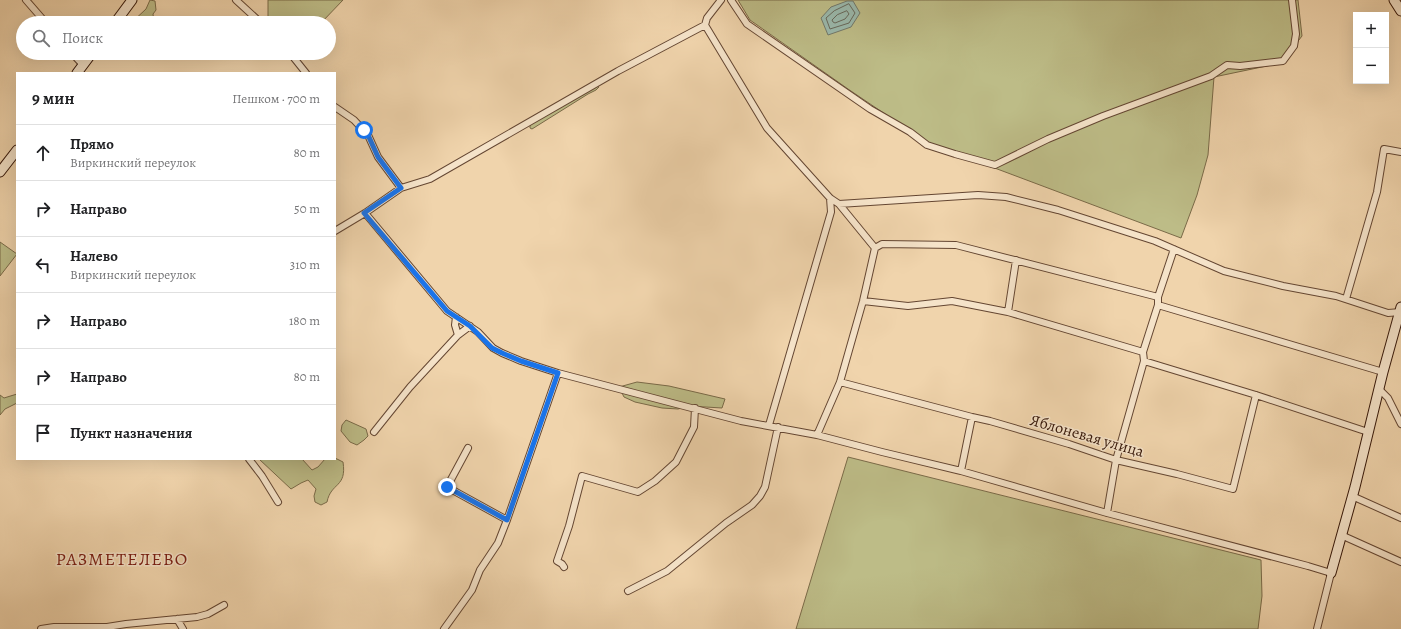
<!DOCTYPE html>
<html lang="ru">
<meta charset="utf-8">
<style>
:root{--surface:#fff;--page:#f2f2f2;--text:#202124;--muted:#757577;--line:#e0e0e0}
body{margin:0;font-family:Alegreya,serif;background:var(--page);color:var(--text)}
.controls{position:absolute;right:12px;top:12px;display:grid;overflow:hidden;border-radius:0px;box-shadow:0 4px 16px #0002}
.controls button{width:36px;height:36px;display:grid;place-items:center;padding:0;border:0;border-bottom:1px solid var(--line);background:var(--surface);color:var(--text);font:20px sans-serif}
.stop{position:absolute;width:12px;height:12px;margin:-9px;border:3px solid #1a73e8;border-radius:50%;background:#fff}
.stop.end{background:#1a73e8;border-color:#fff;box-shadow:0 1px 4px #0008}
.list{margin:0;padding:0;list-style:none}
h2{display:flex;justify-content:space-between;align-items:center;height:52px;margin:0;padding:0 16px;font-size:17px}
h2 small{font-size:13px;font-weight:400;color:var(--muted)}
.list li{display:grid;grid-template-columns:26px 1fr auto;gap:12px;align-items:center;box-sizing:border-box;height:56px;padding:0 16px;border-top:1px solid var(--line)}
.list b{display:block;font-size:15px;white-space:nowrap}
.list p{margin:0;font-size:13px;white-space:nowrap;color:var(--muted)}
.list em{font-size:13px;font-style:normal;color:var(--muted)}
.icon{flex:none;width:22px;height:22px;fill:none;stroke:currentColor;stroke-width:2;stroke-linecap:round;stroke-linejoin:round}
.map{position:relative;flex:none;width:1401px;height:629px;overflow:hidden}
.search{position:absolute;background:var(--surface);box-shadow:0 4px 16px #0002;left:16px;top:16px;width:320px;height:44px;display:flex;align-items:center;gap:10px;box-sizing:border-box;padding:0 14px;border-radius:22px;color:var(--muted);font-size:15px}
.panel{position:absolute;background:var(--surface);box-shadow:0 4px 16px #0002;left:16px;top:72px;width:320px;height:388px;border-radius:0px}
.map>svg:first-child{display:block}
</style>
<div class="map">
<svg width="1401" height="629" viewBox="0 0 1401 629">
<rect width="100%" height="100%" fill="#f0d4ac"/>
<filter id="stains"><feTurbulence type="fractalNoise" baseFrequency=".005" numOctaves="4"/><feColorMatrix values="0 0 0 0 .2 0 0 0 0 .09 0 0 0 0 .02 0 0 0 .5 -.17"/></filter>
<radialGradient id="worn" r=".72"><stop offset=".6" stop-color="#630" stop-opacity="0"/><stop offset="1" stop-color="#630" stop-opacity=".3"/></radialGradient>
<path fill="#bdbc87" stroke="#7a6a48" d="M150,0l5,1 1,9 -3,4 1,9h-23l15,-14z
M268,0h75l-22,23h-47l-6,-6z
M738,0h560l4,36 -21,27 -67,14 -6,78 -11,40 -16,43 -253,-95 -80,-54 -98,-69z
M596,85l3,2 -3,3 -8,4 -56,35 -2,-1v-4z
M0,242l17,12 -17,22z
M637,382l32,4 56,13 -3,9 -33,-2 -11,3 -16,-1 -27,-6 -11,-5 -5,-10z
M17,394v9l-12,6 -5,6v-20l4,3z
M346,420l20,9 2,7 -4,4 -7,5 -7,-3 -9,-11 1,-6z
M848,457l413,103 1,36 -4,33h-462z
M335,458l8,4c4,26 -12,20 -16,40l-6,3 -6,-3 -1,-6 2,-7 -8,-9 -7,3 -10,6 -32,-30h43l10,11 6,-3 7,-8h10z"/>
<path fill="#9ab8ab" stroke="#72786a" d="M847,1h6l7,12 -9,14 -23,8 -7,-17 10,-11z"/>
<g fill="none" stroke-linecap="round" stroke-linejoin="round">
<path stroke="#68685a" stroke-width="1" d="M849,4l6,9 -6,10 -19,6 -4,-11 8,-7z
M847,11l2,3 -4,5 -10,4 -2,-1 -1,-2 5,-5z"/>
<g stroke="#644632" stroke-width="8">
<path id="street" d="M26,0l20,23
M236,0l25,23
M731,0l16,24 123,85 40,23 17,13 28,9 40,11 53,-26 55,-23 108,-40 16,-11 13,1 43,-5 11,-15 2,-12 -4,-34
M705,25l62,103 63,70 9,6 36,44 -12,53 -23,81 -23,53
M72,53l11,12
M290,53l16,20
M335,107l19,13 14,15 10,22 23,31
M839,204l139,-9 28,2 52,13 97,31 69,30 59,15 53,10 52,17 13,-1
M365,213l82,98 31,21 15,16 9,5 19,8 37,12 183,48 76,14 65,17 79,19 146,42 201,53 23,7 -14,56
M335,231l30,-18 36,-25 29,-9 188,-108 87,-46 2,-7 14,-18
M875,248l7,-4 74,1 202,52
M1346,299l31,-107 7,-43 17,3
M863,301l45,5 44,-5 56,11 135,40
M1158,305l225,67
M1008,312l8,-52
M456,317l-1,8 3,10
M1144,361l112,34 112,37
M840,382l132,35 18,4 79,23 47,16 61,14 56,15 23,-94
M1379,389l9,9 13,26
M769,425l62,-213 -1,-14
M374,432l36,-45 48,-52 12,-9
M468,448l-21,39 60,33
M249,459l13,17 16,26
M961,471l11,-54
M1352,496l49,22
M1107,513l9,-53 28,-99 -1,-9 15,-47v-8l16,-48
M1341,535l60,27
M564,567l-2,-3 -5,-3 12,-35 13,-50 56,16 17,-11 21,-19 18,-35 1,-19
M628,591l39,-20 59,-48 26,-18 8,-9 5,-9 13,-60
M177,619l6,10
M41,629l13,-2h53l19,-3 71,-7 11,-3 16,-9
M444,629l28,-39 8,-20 18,-27 9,-23 51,-147"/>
</g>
<g stroke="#361709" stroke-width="11">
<path id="secondary" d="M1394,0l7,11
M115,23l17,-23
M77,73l15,-20
M0,172l17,-22
M1331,573l24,-86 28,-115 18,-65"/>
</g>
<use href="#street" stroke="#f5e3c9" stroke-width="6"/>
<use href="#secondary" stroke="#f5e3c9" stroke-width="9"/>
</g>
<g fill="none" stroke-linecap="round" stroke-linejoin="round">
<path stroke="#1a73e8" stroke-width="5" d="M364,130l4,5 10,22 23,31 -37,25 83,98 23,15 22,22 10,5 19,8 37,12 -51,147 -60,-33"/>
</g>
<g text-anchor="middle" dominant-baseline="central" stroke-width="3" stroke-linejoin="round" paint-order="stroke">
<g font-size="16" fill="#361709" stroke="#f5e3c9">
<text transform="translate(1087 436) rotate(16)">Яблоневая улица</text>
</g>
<g font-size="18" letter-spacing="1" fill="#7a1f14" stroke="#f5e3c9">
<text x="122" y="559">РАЗМЕТЕЛЕВО</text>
</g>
</g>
<rect width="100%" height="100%" filter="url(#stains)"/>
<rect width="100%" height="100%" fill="url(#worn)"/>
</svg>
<div class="controls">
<button>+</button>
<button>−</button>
</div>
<div class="stop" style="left:364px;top:130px"></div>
<div class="stop end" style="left:447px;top:487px"></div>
<div class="search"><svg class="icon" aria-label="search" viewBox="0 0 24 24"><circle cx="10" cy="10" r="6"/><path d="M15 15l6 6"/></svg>Поиск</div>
<section class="panel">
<h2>9 мин<small>Пешком · 700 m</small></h2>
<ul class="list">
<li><svg class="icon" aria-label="ahead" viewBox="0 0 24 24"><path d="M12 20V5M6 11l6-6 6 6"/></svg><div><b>Прямо</b><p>Виркинский переулок</p></div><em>80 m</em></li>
<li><svg class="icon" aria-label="right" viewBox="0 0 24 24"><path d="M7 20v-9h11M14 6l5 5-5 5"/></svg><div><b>Направо</b></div><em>50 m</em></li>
<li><svg class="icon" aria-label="left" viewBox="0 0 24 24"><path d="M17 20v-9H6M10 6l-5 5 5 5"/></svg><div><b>Налево</b><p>Виркинский переулок</p></div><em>310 m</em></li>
<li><svg class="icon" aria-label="right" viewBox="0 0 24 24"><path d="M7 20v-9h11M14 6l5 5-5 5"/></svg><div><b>Направо</b></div><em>180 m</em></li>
<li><svg class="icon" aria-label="right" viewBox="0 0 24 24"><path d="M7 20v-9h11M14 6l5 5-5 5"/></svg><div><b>Направо</b></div><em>80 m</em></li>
<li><svg class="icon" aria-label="arrive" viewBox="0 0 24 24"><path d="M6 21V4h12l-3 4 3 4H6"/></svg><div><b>Пункт назначения</b></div></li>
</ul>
</section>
</div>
